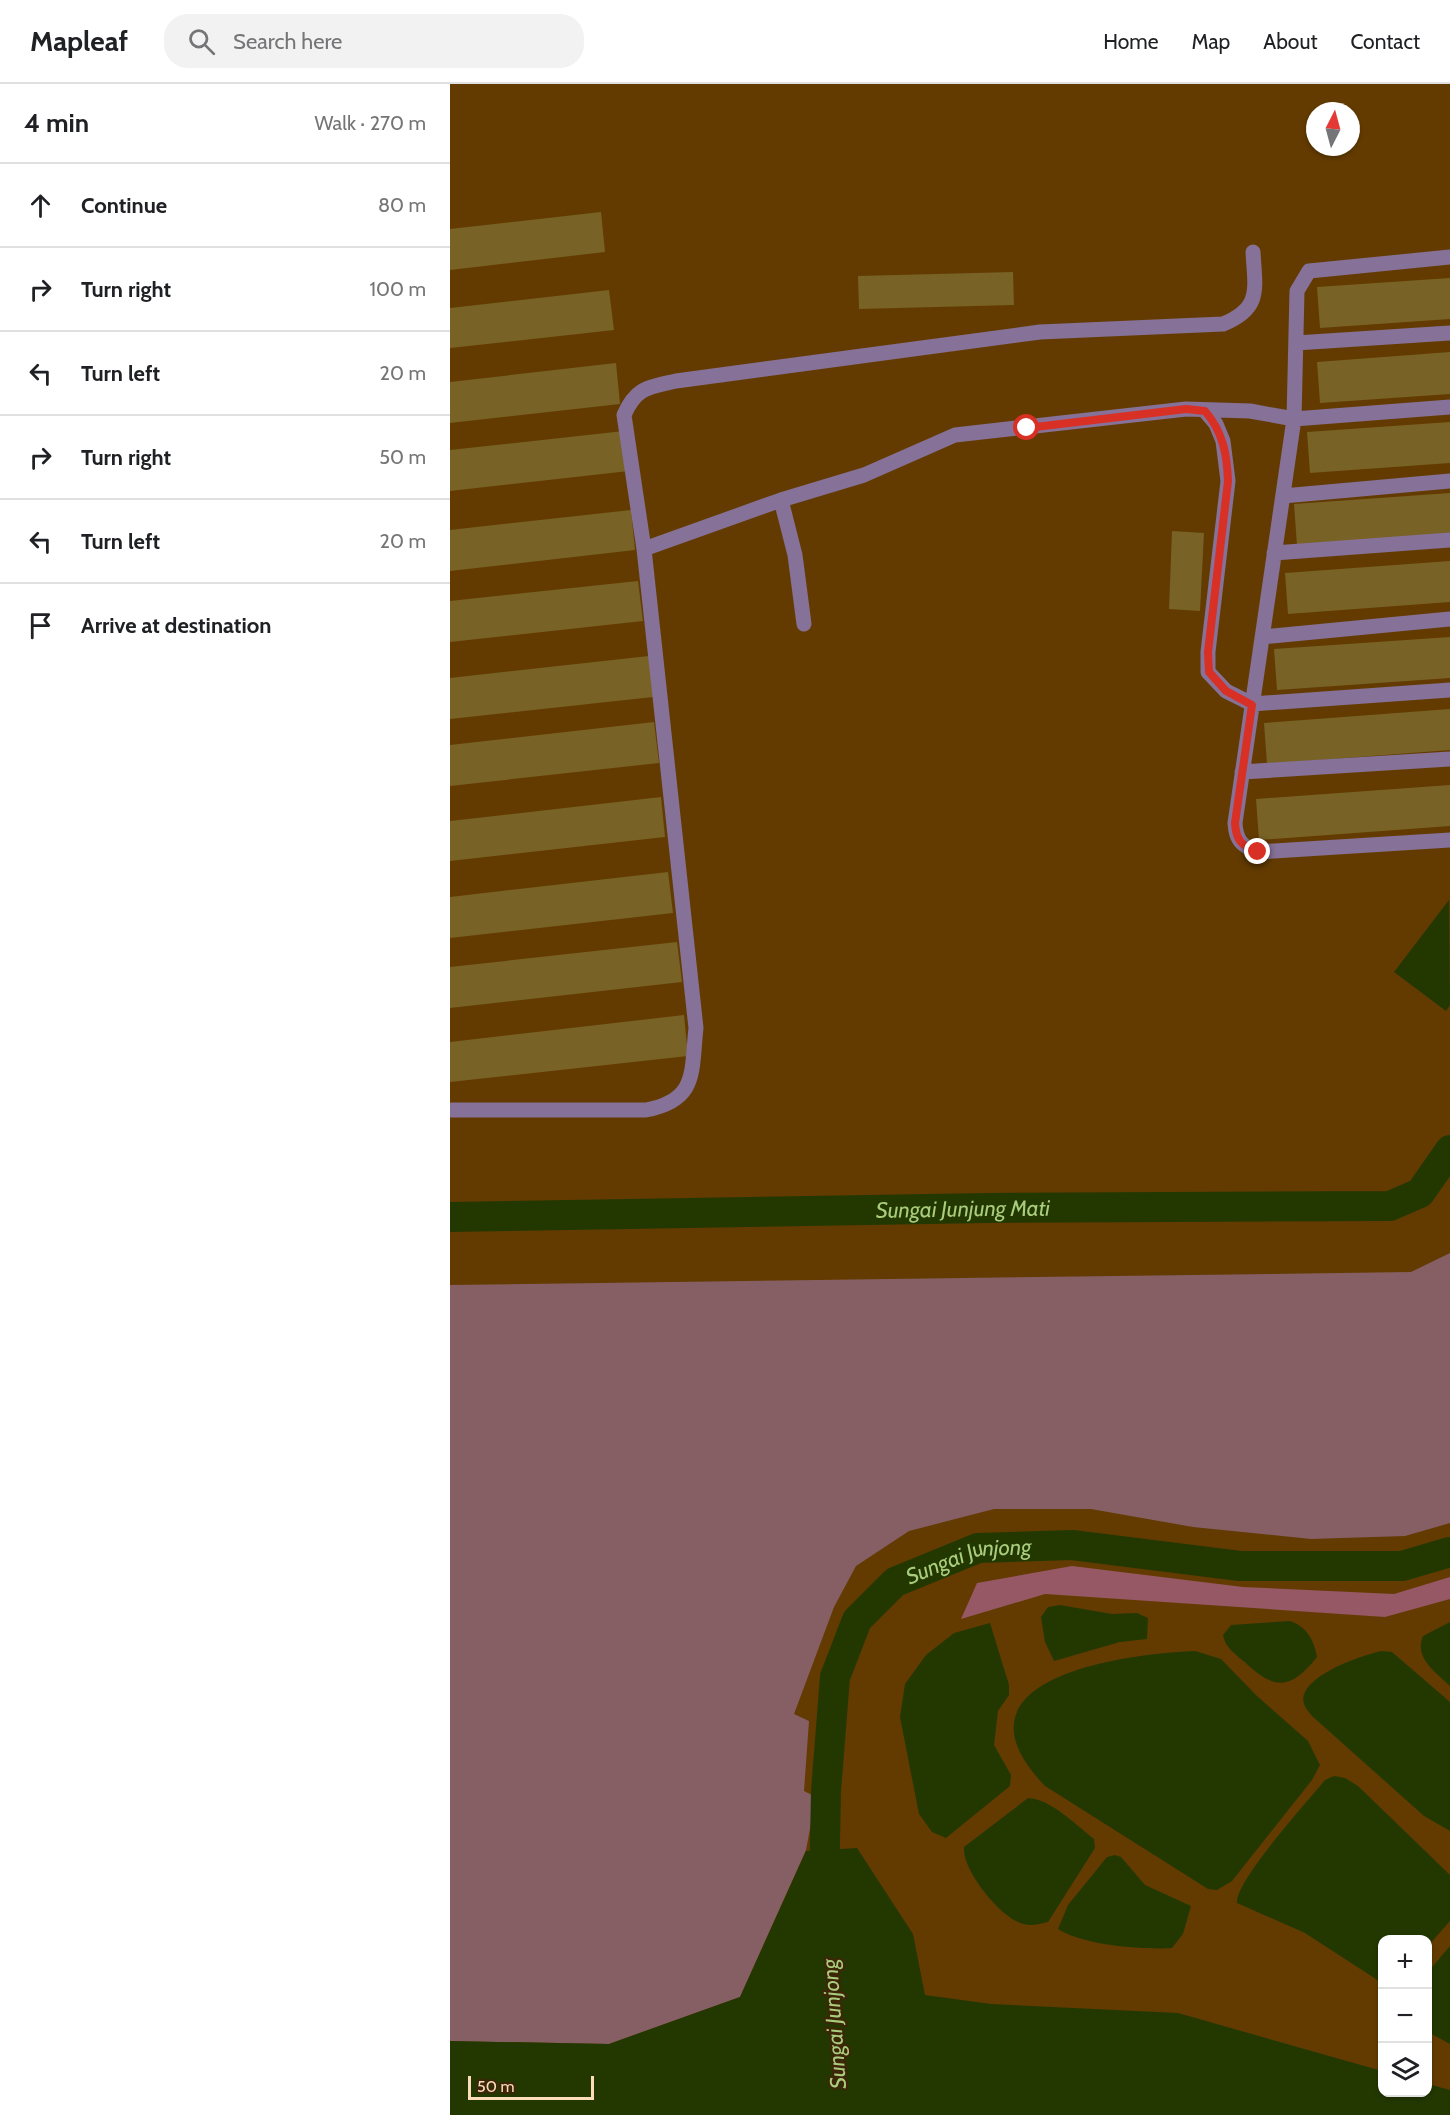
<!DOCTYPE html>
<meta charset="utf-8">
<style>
:root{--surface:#fff;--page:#f2f2f2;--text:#202124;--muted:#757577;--line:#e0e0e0}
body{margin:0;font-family:Cabin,sans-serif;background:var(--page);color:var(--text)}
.controls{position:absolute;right:18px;bottom:18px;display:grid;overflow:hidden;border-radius:12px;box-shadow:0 2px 4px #0004}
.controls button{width:54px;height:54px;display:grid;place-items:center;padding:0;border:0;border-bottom:2px solid var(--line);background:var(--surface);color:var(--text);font:30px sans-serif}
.compass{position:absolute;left:856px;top:18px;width:54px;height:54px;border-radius:50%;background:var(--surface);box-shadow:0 2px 4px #0004;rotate:6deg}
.scale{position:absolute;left:18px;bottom:15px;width:126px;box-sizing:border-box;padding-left:6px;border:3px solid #fbddbc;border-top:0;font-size:16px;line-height:21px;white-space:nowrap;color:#fbddbc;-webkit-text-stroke:4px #3d2608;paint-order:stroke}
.stop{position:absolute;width:18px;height:18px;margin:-14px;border:4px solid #d93025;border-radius:50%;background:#fff}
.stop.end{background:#d93025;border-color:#fff;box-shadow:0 2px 6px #0008}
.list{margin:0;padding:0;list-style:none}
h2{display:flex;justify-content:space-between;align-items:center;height:78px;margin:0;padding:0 24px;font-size:26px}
h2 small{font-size:20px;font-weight:400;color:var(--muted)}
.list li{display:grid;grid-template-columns:39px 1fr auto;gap:18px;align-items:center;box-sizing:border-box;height:84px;padding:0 24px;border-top:2px solid var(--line)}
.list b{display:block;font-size:22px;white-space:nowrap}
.list em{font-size:20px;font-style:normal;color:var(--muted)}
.icon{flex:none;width:33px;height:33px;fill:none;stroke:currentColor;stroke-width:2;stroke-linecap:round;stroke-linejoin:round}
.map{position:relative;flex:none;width:1000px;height:2031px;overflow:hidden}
header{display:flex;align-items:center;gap:36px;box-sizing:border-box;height:84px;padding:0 30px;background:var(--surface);border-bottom:2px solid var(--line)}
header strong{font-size:28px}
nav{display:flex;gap:33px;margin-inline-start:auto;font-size:21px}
.search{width:420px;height:54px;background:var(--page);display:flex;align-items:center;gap:15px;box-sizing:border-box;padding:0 21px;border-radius:24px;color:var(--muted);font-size:22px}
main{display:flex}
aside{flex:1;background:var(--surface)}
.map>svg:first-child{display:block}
</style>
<header>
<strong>Mapleaf</strong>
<div class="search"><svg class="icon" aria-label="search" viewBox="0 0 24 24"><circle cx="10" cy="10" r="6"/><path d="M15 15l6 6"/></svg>Search here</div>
<nav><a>Home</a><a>Map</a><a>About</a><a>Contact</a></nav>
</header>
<main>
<aside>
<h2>4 min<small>Walk · 270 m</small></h2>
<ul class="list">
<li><svg class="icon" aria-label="ahead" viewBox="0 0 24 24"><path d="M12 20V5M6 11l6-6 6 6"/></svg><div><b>Continue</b></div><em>80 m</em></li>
<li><svg class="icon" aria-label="right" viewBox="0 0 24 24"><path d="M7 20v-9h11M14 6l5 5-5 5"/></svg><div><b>Turn right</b></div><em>100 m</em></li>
<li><svg class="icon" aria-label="left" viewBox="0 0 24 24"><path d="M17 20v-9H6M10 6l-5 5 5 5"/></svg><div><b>Turn left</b></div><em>20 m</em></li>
<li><svg class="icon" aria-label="right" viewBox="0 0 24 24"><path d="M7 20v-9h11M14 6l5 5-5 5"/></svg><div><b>Turn right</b></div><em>50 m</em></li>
<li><svg class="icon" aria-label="left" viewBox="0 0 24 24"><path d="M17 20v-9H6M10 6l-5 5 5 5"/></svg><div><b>Turn left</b></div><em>20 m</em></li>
<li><svg class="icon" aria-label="arrive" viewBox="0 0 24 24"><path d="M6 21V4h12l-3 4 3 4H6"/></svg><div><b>Arrive at destination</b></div></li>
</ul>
</aside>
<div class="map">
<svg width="1000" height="2031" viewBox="0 0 1000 2031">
<rect width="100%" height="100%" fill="#633b00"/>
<path fill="#865f65" d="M1000,1169v270l-45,13 -94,3 -118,-12 -102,-18h-97l-85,22 -53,35 -22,41 -40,107 15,7 -5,70 12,6 -10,53 -66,147 -131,47 -159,-3v-756l961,-13z"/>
<path fill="#965864" d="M622,1482l171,21 151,7 56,-17v22l-65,18 -340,-23 -84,25 16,-36z"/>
<path fill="#233800" d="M999,816l1,105 -4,6 -52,-39z
M610,1521l52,9 25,-1 11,5 -1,21 -27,3 -66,19 -9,-19 -4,-25 7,-10z
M840,1537c17,6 24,19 27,36 -24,30 -40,35 -69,8 -8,-7 -18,-14 -23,-23l-2,-7 8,-10z
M1000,1538v64c-15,-14 -36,-28 -27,-50z
M540,1539l19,62v10l-11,16 -4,34 17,30 -1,11 -64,52 -14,-6 -13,-18 -19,-97 5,-33 21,-29 28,-22z
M745,1567l26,8 36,37 51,45 12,24 -8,15 -80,101 -15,9 -9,-1 -163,-103c-104,-108 78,-132 150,-135z
M931,1567l11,1 58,50v129l-26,-15 -112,-100c-2,-3 -7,-8 -8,-12 -8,-27 59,-49 77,-53z
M884,1692l11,2 13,8 92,89v46l-22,25v-6h-46v43l-77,-50 -68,-30c-2,-22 71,-102 88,-123z
M578,1714c23,1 48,27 66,41l1,9 -47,74c-11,3 -22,5 -32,-1 -20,-10 -54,-52 -52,-74z
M407,1764l56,86 12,61 66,9 187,9 204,58v21h46v-8l22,6v25h-1000v-74l159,3 131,-47 66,-146z
M665,1771l6,2 24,28 46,21 -8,28 -11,14c-29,2 -90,-3 -114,-19l10,-24 39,-48z
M1000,1862v98l-22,-12v-60z"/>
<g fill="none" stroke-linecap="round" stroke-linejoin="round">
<g stroke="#233800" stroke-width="30">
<path id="s1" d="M0,1133l538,-9 402,-2 30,-13 30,-43"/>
<path id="s2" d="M374,1806l2,-99 9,-114 22,-57 38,-38 83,-34 94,-3 168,21h162l48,-14"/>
</g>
</g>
<path fill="#786226" d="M151,128l4,40 -155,18v-41z
M563,188l1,33 -155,4 -1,-33z
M1000,194v41l-130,9 -3,-41z
M159,206l5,40 -164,18v-40z
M1000,268v42l-130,9 -3,-41z
M166,279l4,41 -170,19v-41z
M1000,338v41l-140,10 -3,-41z
M174,347l5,40 -179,20v-41z
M1000,409v41l-153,11 -3,-41z
M181,426l4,40 -185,21v-41z
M722,447l32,2 -4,78 -31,-2z
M1000,477v41l-162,12 -3,-41z
M188,497l5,40 -193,21v-41z
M1000,553v41l-173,12 -3,-41z
M199,572l4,41 -203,22v-41z
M1000,625v41l-183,14 -3,-41z
M204,638l5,41 -209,23v-41z
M1000,701v41l-191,14 -3,-41z
M211,713l4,40 -215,24v-40z
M218,788l5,41 -223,25v-41z
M227,858l5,40 -232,26v-41z
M234,931l4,41 -238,26v-40z"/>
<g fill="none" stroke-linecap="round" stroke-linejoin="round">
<path stroke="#867198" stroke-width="15" d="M1000,173l-141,14 -12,20 -3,128 -59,404c1,18 7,23 23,29l192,-12
M846,259l154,-10
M755,327l11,13 7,17 5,40 -20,171v20l18,19 26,13 198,-14
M833,412l167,-15
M331,416l14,55 9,69
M194,465l137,-49 83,-25 91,-40 231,-26 64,2 44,8 156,-12
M824,469l176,-13
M812,553l188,-18
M792,688l208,-13
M0,1026h196c52,-10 45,-38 50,-82l-52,-479 -20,-134c12,-28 25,-28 52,-34l364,-49 183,-8c39,-16 32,-35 30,-72"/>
</g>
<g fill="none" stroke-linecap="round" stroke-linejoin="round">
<path stroke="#d93025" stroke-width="8" d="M577,344l159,-19 19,2c18,21 22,43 23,70l-20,171 1,20 17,19 26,14 -17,118c1,18 7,23 23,29"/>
</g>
<g text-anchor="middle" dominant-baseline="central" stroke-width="4.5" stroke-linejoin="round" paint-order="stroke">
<g font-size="22" font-style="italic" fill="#a9cd7d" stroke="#3d2608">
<text stroke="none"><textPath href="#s1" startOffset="513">Sungai Junjung Mati</textPath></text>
<text stroke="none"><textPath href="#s2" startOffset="406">Sungai Junjong</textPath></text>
<text transform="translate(384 1940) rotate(-94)">Sungai Junjong</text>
</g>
</g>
</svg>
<div class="controls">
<button>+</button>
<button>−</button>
<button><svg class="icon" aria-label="layers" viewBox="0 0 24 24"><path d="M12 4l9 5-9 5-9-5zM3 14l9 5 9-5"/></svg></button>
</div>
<svg class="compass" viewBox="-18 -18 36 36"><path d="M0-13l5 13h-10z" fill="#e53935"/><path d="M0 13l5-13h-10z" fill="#757577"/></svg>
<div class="scale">50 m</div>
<div class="stop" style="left:577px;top:344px"></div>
<div class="stop end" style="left:808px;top:768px"></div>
</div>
</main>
